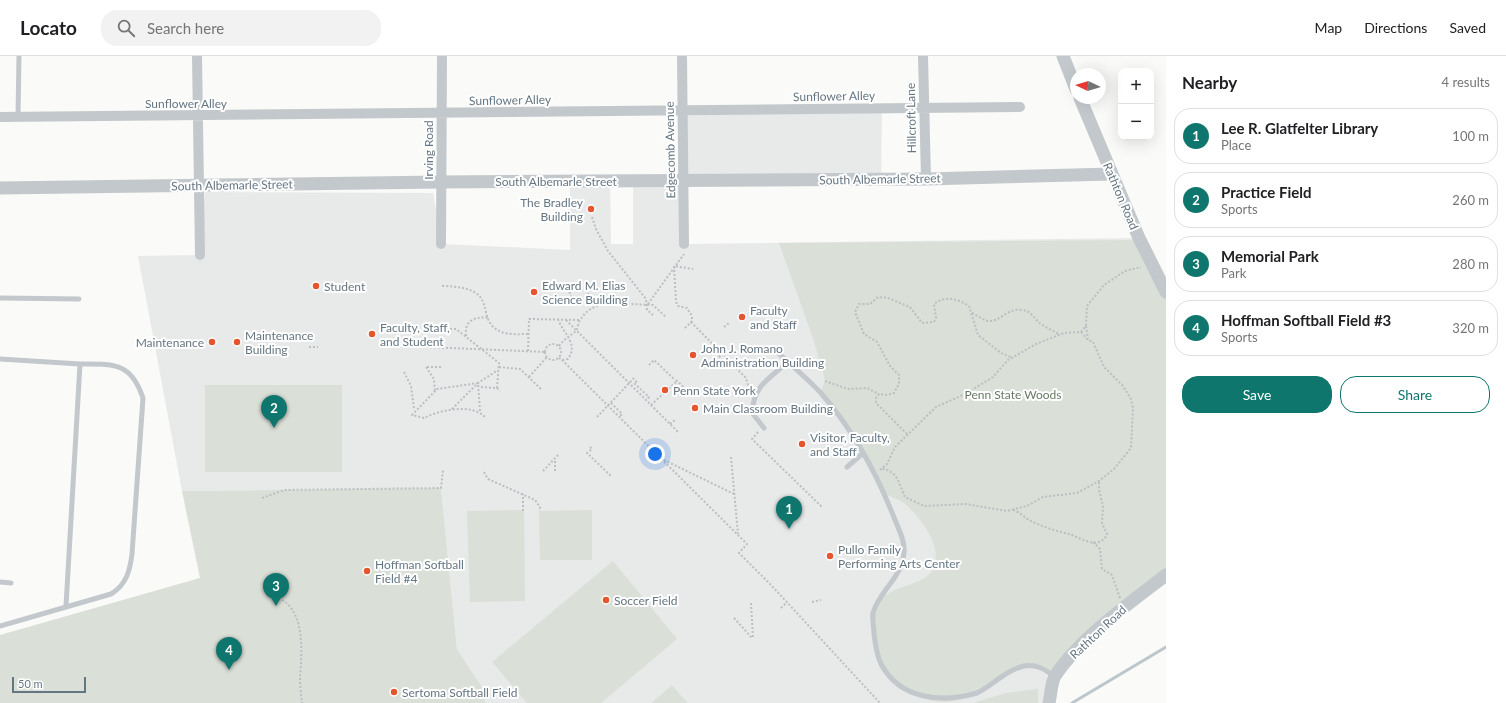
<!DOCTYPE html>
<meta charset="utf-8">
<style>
:root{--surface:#fff;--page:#f2f2f2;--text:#202124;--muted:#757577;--line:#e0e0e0;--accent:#0f766e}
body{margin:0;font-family:Lato,sans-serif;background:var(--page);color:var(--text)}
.controls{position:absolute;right:12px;top:12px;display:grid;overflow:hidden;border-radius:8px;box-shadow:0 4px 16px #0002}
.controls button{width:36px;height:36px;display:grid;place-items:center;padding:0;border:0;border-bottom:1px solid var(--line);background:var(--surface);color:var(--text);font:20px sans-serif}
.compass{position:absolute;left:1070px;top:12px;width:36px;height:36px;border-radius:50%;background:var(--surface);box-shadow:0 4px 16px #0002;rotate:274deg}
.scale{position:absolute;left:12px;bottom:10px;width:74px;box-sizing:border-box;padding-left:4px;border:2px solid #657683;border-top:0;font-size:11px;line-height:14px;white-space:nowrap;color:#657683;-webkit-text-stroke:3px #fff;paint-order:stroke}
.you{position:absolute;left:655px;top:398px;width:14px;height:14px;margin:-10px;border:3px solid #fff;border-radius:50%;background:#1a73e8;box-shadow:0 0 0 6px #1a73e833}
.badge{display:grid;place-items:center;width:26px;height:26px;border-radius:50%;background:var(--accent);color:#fff;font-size:13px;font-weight:700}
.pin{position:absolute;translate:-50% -33px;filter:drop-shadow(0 1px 2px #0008)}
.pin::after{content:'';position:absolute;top:21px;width:14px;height:12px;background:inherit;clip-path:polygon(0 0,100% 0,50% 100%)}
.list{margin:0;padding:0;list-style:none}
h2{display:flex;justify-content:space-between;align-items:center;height:52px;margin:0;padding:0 16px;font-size:17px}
h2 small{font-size:13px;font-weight:400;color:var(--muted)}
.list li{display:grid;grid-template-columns:26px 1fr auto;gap:12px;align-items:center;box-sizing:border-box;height:56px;margin:0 8px 8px;padding:0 8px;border:1px solid var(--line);border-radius:16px}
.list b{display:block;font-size:15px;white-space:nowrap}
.list p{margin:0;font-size:13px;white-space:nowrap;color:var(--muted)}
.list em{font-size:13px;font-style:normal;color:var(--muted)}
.actions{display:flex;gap:8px;padding:12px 16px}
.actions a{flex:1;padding:9px 0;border:1px solid var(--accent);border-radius:16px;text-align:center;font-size:14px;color:var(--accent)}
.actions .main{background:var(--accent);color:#fff}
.icon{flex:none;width:22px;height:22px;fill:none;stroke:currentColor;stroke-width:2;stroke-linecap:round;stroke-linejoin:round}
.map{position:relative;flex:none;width:1166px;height:647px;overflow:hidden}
header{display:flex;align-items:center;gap:24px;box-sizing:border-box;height:56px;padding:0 20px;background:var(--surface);border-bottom:1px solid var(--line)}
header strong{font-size:19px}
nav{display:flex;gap:22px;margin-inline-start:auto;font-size:14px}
.search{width:280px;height:36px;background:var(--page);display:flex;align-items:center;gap:10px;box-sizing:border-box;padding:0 14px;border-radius:16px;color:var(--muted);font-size:15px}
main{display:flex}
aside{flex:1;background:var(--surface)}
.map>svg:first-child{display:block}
</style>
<header>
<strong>Locato</strong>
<div class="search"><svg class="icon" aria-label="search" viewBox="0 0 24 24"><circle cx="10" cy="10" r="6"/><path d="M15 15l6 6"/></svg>Search here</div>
<nav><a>Map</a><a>Directions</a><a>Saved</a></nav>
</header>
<main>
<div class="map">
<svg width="1166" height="647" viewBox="0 0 1166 647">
<rect width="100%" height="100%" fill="#fafaf8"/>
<path fill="#e8e9e9" d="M882,52l-1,71 -197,2v63l455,-6 -91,433 -4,32h-356l-16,-18 -21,18h-166l-1,-13 -27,-41 -16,-161 -259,3 -44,-235 62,-1 5,-63 228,1 9,51 128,6v-69h40l1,63h22v-63l51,-1 -1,-69z"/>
<path fill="#dadfd7" d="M1137,184l29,52v283l-111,102 -7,-6 -24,-5c-24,14 -51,36 -79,36 -18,0 -34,-7 -47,-19 -6,-5 -14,-13 -17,-20 -6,-15 -12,-49 -2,-62 17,-21 63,-11 56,-52 -3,-15 -18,-35 -30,-45 -5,-5 -15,-6 -21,-12 -3,-3 -5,-9 -7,-13 -8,-14 -16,-28 -24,-42 -10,-15 -22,-29 -32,-44l4,-13 -12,-42 -34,-95z
M205,329h137v87h-137z
M441,432l16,161 27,41 1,13h-485v-68l200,-57 -18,-87z
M524,454l1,91 -55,1 -3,-91z
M592,454v50h-52l-1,-49z
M613,505l64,78 -76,64h-74l-35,-41z
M672,629l16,18h-37z
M1038,633v14h-65l33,-10z"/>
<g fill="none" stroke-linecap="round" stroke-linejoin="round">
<path stroke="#bbc7cb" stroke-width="3" d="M1072,647l94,-56"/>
<path stroke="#bbbfc2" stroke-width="2" stroke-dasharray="2 2" stroke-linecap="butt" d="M592,161l4,12 12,22 38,48 1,11 6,5
M442,230c63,1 29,32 59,46 8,3 19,2 28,2
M565,232l21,3 11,14
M568,232l3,8
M648,248l36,-50
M972,257c5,2 12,8 17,8 11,1 18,-13 32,-11 10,0 13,9 20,14 6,4 13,7 19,11
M558,263c5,15 21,24 10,40l-6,1 -3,-2
M566,264l112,112
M691,266l55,56 2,7v9
M1086,270l2,13
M724,271l5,-4
M685,272l7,-7v-5l-5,-8 -9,-2 -2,-4 -2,-36 19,3
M442,273h14l43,34 -2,25 -18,-1
M1081,276l5,-6 1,-20 17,-21 21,-14 16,-4
M466,280c-2,-16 10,-20 23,-18
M545 296a8 8 0 1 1 16 0a8 8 0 1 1-16 0Z
M559,290c5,-7 11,-10 17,-15 2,-3 2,-9 5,-12 5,-9 14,-13 24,-16l48,2 13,12
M309,291h9
M426,291l119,5
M528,295l1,-32 51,1
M562,304l185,184 -8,9 32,32 109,118
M716,304l6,-6
M649,309l5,-5 21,20
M426,311l8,12 1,12
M427,311h15
M499,311l21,2 22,21
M404,316l7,14 3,23
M529,321l18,-20
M676,324l14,13
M637,325l-3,2 15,14 -3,3
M825,325l23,8 19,-1 12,6
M497,332l3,3
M611,347l11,11 -3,3
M651,349l26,-24
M452,353l26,-26 20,-13
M480,355l-2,-28 -41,6 -25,26 12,3c16,-8 47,-15 61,-1
M597,361l37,-39
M670,368l6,-5
M758,376l-6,7 70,68
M907,378l-31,-31v-5l3,-4 8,1 7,-2 5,-9v-9l-9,-9 -13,-24 -13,-8 -9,-22 4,-8h11l8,-7 10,1 22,9 12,16 12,-1 2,-4 -2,-14c11,-9 24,-5 35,2l9,29 23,18 12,5
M590,391l2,2 -5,4 25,24
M731,401l7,77
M664,404l70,34
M880,414l7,-6 8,-17 41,-40 31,-14 26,-16 15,-17 28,-16 28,-11 17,-1 7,8 5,2 11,25 19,19 8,13 2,9 -2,40 -17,21 -15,12 -22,12 -34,4 -16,9 -20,5 -42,-7 -41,2 -19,-9c-5,-10 -7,-27 -23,-28
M543,415l16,-17
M555,415v-11
M484,416l4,7 47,21 5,7v4
M262,442l22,-8 157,-2 2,-18
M1013,454c7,2 12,8 18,11 12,6 25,10 38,13 11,3 30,18 38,0l-5,-11 1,-17 -4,-16v-9
M523,455v-17
M1093,486l7,7 2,20 10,6 8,23
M267,539c40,5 35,54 33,83 0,8 1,17 2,25
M812,546l9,-2
M751,547l2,36
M781,552l6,-6
M734,562l18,20"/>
<path stroke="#c3c8cc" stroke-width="5" d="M18,61l1,-61
M0,242l79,1
M775,294c15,14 32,28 46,43 32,37 57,83 74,127 4,10 10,21 9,32 -1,25 -25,39 -31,61 -1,6 1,15 1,21 1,9 3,21 7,30 19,36 61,39 96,29 16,-8 29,-23 47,-27 11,-2 22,3 30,11
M0,303l80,5
M764,372l-11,-14c-2,-27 17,-36 35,-52
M847,411l15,-13
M0,526l11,1
M0,570l111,-32c15,-9 19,-23 21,-40l11,-156c-12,-36 -29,-34 -63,-34l-14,242"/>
<path stroke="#c3c8cc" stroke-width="10" d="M197,0l3,199
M682,0l2,188
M923,0l3,123
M0,61l1020,-10
M441,188l1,-188"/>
<path stroke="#c3c8cc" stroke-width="13" d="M1063,0l13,33
M1080,42l59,140 27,54
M0,132l441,-6 485,-3 186,-5
M1049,647c2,-8 2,-20 6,-27 25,-38 75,-73 111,-101"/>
</g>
<g fill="#e4572e" stroke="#fff" stroke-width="1.5">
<circle cx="591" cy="153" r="4"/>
<circle cx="316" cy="230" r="4"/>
<circle cx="534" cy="236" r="4"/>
<circle cx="742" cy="261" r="4"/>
<circle cx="372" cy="278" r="4"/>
<circle cx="212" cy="286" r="4"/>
<circle cx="237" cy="286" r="4"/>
<circle cx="693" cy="299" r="4"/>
<circle cx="665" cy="334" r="4"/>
<circle cx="695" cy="352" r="4"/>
<circle cx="802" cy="388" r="4"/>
<circle cx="830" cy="500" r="4"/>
<circle cx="367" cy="515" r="4"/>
<circle cx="606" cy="544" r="4"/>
<circle cx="394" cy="636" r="4"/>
</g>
<g text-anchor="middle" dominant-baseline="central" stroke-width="4" stroke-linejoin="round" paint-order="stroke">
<g font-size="12" fill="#657683" stroke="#fff">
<text transform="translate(834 40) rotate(-1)">Sunflower Alley</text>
<text transform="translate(510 44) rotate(-1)">Sunflower Alley</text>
<text x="186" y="47">Sunflower Alley</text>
<text transform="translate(911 62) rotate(-91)">Hillcroft Lane</text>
<text transform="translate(428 94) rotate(-90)">Irving Road</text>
<text transform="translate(670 94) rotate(-91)">Edgecomb Avenue</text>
<text transform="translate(880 123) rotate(-1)">South Albemarle Street</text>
<text x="556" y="125">South Albemarle Street</text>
<text transform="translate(232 129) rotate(-1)">South Albemarle Street</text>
<text transform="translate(1121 140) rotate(67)">Rathton Road</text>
<text transform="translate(1098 576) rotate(-43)">Rathton Road</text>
</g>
<g font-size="12" fill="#657683" stroke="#fff" text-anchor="start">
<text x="583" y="146" text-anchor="end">The Bradley<tspan x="583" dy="14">Building</tspan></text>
<text x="542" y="229">Edward M. Elias<tspan x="542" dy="14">Science Building</tspan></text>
<text x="324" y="230">Student</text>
<text x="750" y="254">Faculty<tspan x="750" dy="14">and Staff</tspan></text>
<text x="380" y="271">Faculty, Staff,<tspan x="380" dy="14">and Student</tspan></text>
<text x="245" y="279">Maintenance<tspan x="245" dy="14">Building</tspan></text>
<text x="204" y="286" text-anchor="end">Maintenance</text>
<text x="701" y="292">John J. Romano<tspan x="701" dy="14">Administration Building</tspan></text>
<text x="673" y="334">Penn State York</text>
<text x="703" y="352">Main Classroom Building</text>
<text x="810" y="381">Visitor, Faculty,<tspan x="810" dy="14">and Staff</tspan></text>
<text x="838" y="493">Pullo Family<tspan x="838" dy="14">Performing Arts Center</tspan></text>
<text x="375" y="508">Hoffman Softball<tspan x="375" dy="14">Field #4</tspan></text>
<text x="614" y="544">Soccer Field</text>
<text x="402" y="636">Sertoma Softball Field</text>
</g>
<g font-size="12" fill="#687a64" stroke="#fff">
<text x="1013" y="338">Penn State Woods</text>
</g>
</g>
</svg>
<div class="controls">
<button>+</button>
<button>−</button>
</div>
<svg class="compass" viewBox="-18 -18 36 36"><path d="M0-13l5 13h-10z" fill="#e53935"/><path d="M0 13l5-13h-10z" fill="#757577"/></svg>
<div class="scale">50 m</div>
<div class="you"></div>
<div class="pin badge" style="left:789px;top:473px">1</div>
<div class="pin badge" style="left:274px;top:372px">2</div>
<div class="pin badge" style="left:276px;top:550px">3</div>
<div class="pin badge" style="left:229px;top:614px">4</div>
</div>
<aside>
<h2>Nearby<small>4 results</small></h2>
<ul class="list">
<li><span class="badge">1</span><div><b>Lee R. Glatfelter Library</b><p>Place</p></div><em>100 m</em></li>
<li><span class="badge">2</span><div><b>Practice Field</b><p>Sports</p></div><em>260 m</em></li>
<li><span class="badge">3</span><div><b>Memorial Park</b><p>Park</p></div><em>280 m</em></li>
<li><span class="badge">4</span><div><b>Hoffman Softball Field #3</b><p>Sports</p></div><em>320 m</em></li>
</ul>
<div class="actions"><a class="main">Save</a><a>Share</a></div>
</aside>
</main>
